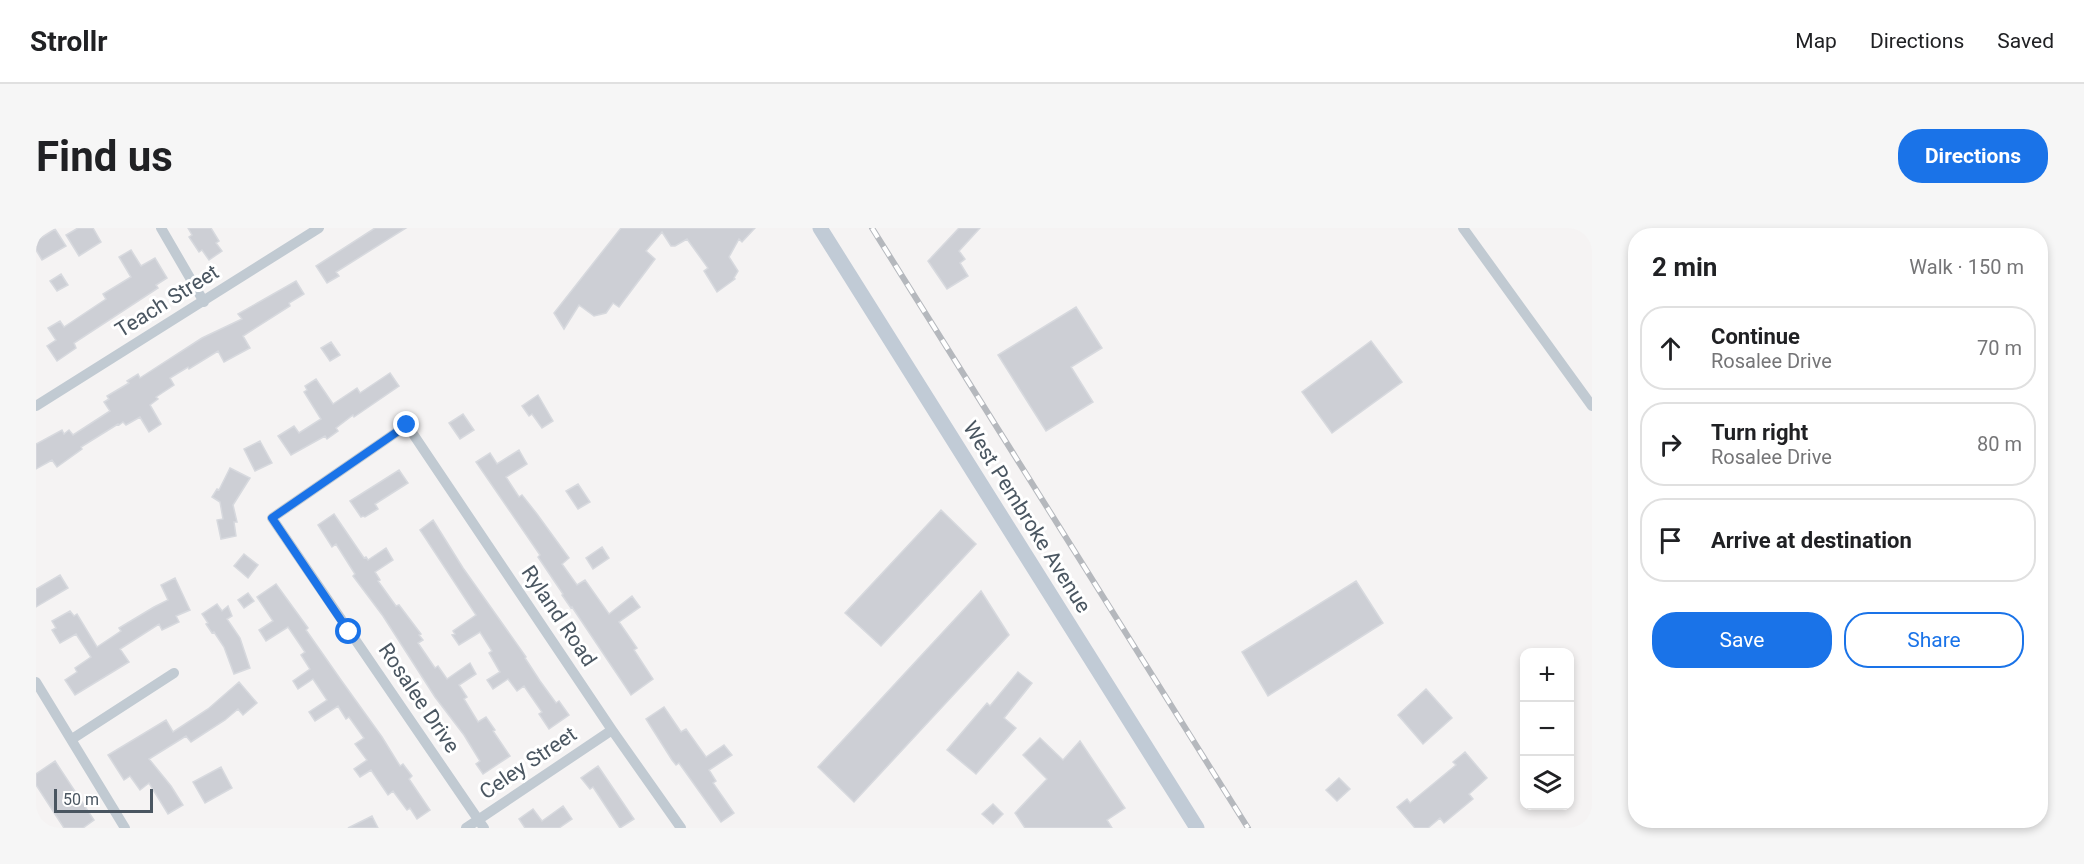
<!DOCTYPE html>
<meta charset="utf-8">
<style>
:root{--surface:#fff;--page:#f6f6f6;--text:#202124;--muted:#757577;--line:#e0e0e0;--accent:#1a73e8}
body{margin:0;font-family:Roboto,sans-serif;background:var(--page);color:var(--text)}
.controls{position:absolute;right:18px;bottom:18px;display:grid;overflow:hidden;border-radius:12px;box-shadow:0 3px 9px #0003}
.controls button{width:54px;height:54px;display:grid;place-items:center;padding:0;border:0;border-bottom:2px solid var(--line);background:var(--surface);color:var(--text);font:30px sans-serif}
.scale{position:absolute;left:18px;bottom:15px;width:99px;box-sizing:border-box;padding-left:6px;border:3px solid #4a5661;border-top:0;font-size:16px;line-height:21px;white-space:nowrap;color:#4a5661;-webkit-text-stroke:4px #fff;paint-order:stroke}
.stop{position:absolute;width:18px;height:18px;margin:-14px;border:4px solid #1a73e8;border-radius:50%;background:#fff}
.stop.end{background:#1a73e8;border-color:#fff;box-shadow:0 2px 6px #0008}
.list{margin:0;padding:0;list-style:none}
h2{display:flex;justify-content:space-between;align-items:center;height:78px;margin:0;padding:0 24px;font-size:26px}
h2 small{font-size:20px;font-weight:400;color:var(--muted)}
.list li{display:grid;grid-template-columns:39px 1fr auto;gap:18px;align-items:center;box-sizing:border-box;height:84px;margin:0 12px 12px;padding:0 12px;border:2px solid var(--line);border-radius:24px}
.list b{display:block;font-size:22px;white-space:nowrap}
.list p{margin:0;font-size:20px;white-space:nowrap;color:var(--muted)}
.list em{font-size:20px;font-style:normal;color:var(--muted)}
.actions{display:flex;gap:12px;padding:18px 24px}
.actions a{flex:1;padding:14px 0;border:2px solid var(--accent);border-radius:24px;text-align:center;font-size:21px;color:var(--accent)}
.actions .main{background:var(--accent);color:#fff}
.icon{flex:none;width:33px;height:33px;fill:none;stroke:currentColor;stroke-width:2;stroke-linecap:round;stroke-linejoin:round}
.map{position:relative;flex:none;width:1556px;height:600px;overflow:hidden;border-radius:24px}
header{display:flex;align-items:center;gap:36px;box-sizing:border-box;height:84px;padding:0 30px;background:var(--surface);border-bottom:2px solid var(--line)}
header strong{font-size:28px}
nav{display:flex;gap:33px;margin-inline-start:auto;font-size:21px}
.intro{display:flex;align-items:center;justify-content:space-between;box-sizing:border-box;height:144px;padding:0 36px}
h1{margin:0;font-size:42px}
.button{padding:15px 27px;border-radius:24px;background:var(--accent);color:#fff;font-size:21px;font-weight:700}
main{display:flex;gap:36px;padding:0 36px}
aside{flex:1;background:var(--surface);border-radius:24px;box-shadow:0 3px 9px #0003}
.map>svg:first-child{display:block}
</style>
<header>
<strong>Strollr</strong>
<nav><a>Map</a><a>Directions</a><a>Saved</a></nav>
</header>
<div class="intro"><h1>Find us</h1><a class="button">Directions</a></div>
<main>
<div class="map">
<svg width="1556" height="600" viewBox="0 0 1556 600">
<rect width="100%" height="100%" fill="#f5f3f3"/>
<path fill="#cdcfd5" stroke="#d7d9de" stroke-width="1.5" d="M42,0h15l8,14 -22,14 -13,-21z
M152,0h23l8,13 -3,2 6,8 -13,9 -7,-10 -3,2 -10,-15 3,-2z
M339,0h31l-70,44 3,4 -12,7 -11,-17z
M585,0h134l-13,14 -3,-3 -10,18 9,14 -4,7 1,1 -18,13 -13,-21 4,-3 -21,-29 -12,7h-4l-9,-14 -16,19 9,8 -36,48 -6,-4 -7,10 -12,3 -15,-11 -15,24 -10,-16z
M923,0h21l-21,23 6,8 -5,4 8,13 -21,13 -19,-28z
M19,1l11,17 -24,14 -6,-10v-9z
M95,22l10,16 14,-8 12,20 -11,7 2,3 -84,55 2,5 -19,13 -10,-15 9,-6 -8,-12 12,-7 4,6 42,-28 -3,-5 28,-17 -12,-20z
M25,46l7,11 -11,6 -7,-10z
M260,53l8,13 -15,9 1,3 -47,30 7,12 -26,14 -6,-11 -29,18 -1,-2 -18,11 4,7 -18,12 2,2 -8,6 11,19 -12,8 -9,-15 -14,8 -3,-3 -4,3 -1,-1 -37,23 1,2 -25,18 -5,-7 -16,9v-25l26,-14 2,4 5,-4 4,5 37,-24 -6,-9 5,-3 -2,-3 22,-13 -2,-2 11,-7 2,4 3,-2 59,-38 40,-19 -4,-5z
M1040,79l26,41 -31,19 22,35 -47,29 -48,-76z
M1335,113l31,41 -70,51 -30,-41z
M295,114l9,13 -10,6 -9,-13z
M354,145l9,13 -45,31 -1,-2 -17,13 2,3 -11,8 -2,-3 -34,19 -13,-19 16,-10 5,7 22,-14 -17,-27 3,-2 -2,-4 11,-7 17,25 24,-16 3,5z
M502,167l15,26 -11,7 -10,-14 -3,2 -7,-10z
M427,186l11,16 -14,9 -11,-16z
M224,213l12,22 -17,8 -11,-22z
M483,222l8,14 -21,13 13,20 3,-2 15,19 32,44 -7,6 15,21 8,-5 24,34 23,-18 8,11 -21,15 18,26 -3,2 19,29 -22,16 -59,-88 -1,1 -9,-13 1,-1 -25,-37 2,-2 -64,-93 14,-9 7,11z
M194,240l20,10 -17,27 4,17h-3l2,14 -15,3 -4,-19 6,-1 -3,-17 -8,-5 5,-8 2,1z
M363,242l9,13 -33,21 3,5 -13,8 -2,-1 -2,1 -11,-16z
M542,256l12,18 -12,7 -12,-18z
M905,282l35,34 -95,102 -36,-33z
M298,286l30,44 2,-1 2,3 18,-12 7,12 -18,12 5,8 -2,1 18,25 3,-1 22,29 -2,1 4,5 -5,3 17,25 3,-2 9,13 23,-16 6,11 -17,11 8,12 -3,2 14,23 8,-5 9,13 -2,1 17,25 -27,18 -7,-10 4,-3 -16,-26 -29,-38 -52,-81 -30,-40 2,-2 -19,-30 -4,3 -14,-22z
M397,292l30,48 63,89 -1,1 15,23 16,22 3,-2 10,14 -20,14 -10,-15 3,-2 -18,-26 -7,5 -9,-12 -15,10 -6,-9 13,-8 -11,-19 3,-2 -12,-19 -21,13 -7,-10 3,-1 -2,-3 23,-16 -56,-85z
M566,319l7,11 -16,11 -7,-11z
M208,326l14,11 -10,13 -14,-12z
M24,347l8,13 -32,19v-18z
M139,350l15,32 -14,6 3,6 -17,8 -3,-6 -39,25 9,13 -54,33 -10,-15 12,-8 -2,-4 16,-11 -15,-23 -16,9 -8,-13 4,-2 -4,-7 18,-10 4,5 3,-2 20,33 24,-16 -2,-3 35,-21 14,-7 -7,-15z
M1320,353l27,42 -115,73 -26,-44z
M240,356l32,44 -2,2 35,50 41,57 18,29 3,-2 9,12 -3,3 21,31 -13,9 -7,-11 -3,2 -14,-19 -5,4 -17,-25 -11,7 -6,-8 13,-9 -12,-16 9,-6 -15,-21 -3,2 -8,-13 -23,15 -6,-9 18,-12 -14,-21 -15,10 -5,-8 17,-12 -9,-14 4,-3 -17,-25 -22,14 -7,-11 14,-9 -16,-24z
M945,363l28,44 -155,167 -36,-35z
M212,365l6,8 -10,7 -6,-8z
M181,376l5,7 6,-5 4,10 -5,3 13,19 10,30 -16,6 -10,-27 -10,-15 -2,1 -6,-9 2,-1 -6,-9z
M982,444l14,11 -28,35 12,10 -40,46 -29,-24 40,-47 3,3z
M203,454l18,21 -14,12 -5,-6 -13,11 -34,22 -5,-6 -37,23 22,27 12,19 -15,9 -19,-31 -9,7 -10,-14 -6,4 -16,-25 58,-35 7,12 35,-23z
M1390,461l26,29 -29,26 -25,-29z
M628,479l17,25 5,-3 20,28 18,-12 8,10 -23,15 7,11 -3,2 21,30 -13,9 -42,-59 -3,2 -4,-5 -26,-41z
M1004,510l23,22 17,-19 45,67 -18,12 5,8h-87l-10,-15 32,-34 -24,-24z
M1429,524l22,26 -18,16 4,5 -29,24 -4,-5 -12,10h-13l-18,-21 10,-8 3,4 46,-38 -3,-3z
M19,533l39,59 -11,8h-19l-28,-43v-11z
M562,538l36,53 -14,9 -27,-41 -3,2 -9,-11z
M185,539l11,21 -27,15 -12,-21z
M1303,550l11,11 -13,12 -11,-11z
M957,576l10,10 -10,10 -11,-10z
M527,578l9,13 -13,9h-34l-6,-9 14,-10 9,12z
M336,588l6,12h-30z"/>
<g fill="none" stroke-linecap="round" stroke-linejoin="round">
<path stroke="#c1cad2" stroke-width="10" d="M125,0l43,74
M1427,0l129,178
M0,178l283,-178
M0,454l89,146
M36,511l102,-66
M430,600l146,-98
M448,600l-212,-310 135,-93 205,305 69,98"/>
<path stroke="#c1cbd6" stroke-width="15" d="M784,0l377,600"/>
<g stroke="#b5b8bd" stroke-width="6">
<path id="rail" d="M836,0l376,600"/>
</g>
<use href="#rail" stroke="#fff" stroke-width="4" stroke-dasharray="11" stroke-linecap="butt"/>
</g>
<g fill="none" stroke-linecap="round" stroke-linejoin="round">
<path stroke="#1a73e8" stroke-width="8" d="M313,404l-77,-114 135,-93"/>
</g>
<g text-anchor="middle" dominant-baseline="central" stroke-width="6" stroke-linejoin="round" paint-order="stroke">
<g font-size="21" fill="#4a5661" stroke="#fff">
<text transform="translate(131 73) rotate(-32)">Teach Street</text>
<text transform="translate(991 289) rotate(58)">West Pembroke Avenue</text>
<text transform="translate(523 388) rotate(56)">Ryland Road</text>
<text transform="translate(383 470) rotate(56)">Rosalee Drive</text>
<text transform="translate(492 535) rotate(-34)">Celey Street</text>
</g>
</g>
</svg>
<div class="controls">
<button>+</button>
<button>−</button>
<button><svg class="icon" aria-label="layers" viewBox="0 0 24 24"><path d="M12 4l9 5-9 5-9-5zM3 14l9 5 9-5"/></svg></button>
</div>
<div class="scale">50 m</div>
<div class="stop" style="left:313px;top:404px"></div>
<div class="stop end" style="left:371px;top:197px"></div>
</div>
<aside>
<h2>2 min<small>Walk · 150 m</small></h2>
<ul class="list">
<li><svg class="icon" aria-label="ahead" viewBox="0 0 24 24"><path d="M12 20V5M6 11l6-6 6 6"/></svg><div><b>Continue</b><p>Rosalee Drive</p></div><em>70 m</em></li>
<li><svg class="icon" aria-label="right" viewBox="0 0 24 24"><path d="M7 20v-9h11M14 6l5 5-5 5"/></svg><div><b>Turn right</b><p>Rosalee Drive</p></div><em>80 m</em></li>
<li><svg class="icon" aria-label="arrive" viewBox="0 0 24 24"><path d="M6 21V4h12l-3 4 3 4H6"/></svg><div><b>Arrive at destination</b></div></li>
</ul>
<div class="actions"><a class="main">Save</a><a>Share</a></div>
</aside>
</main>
